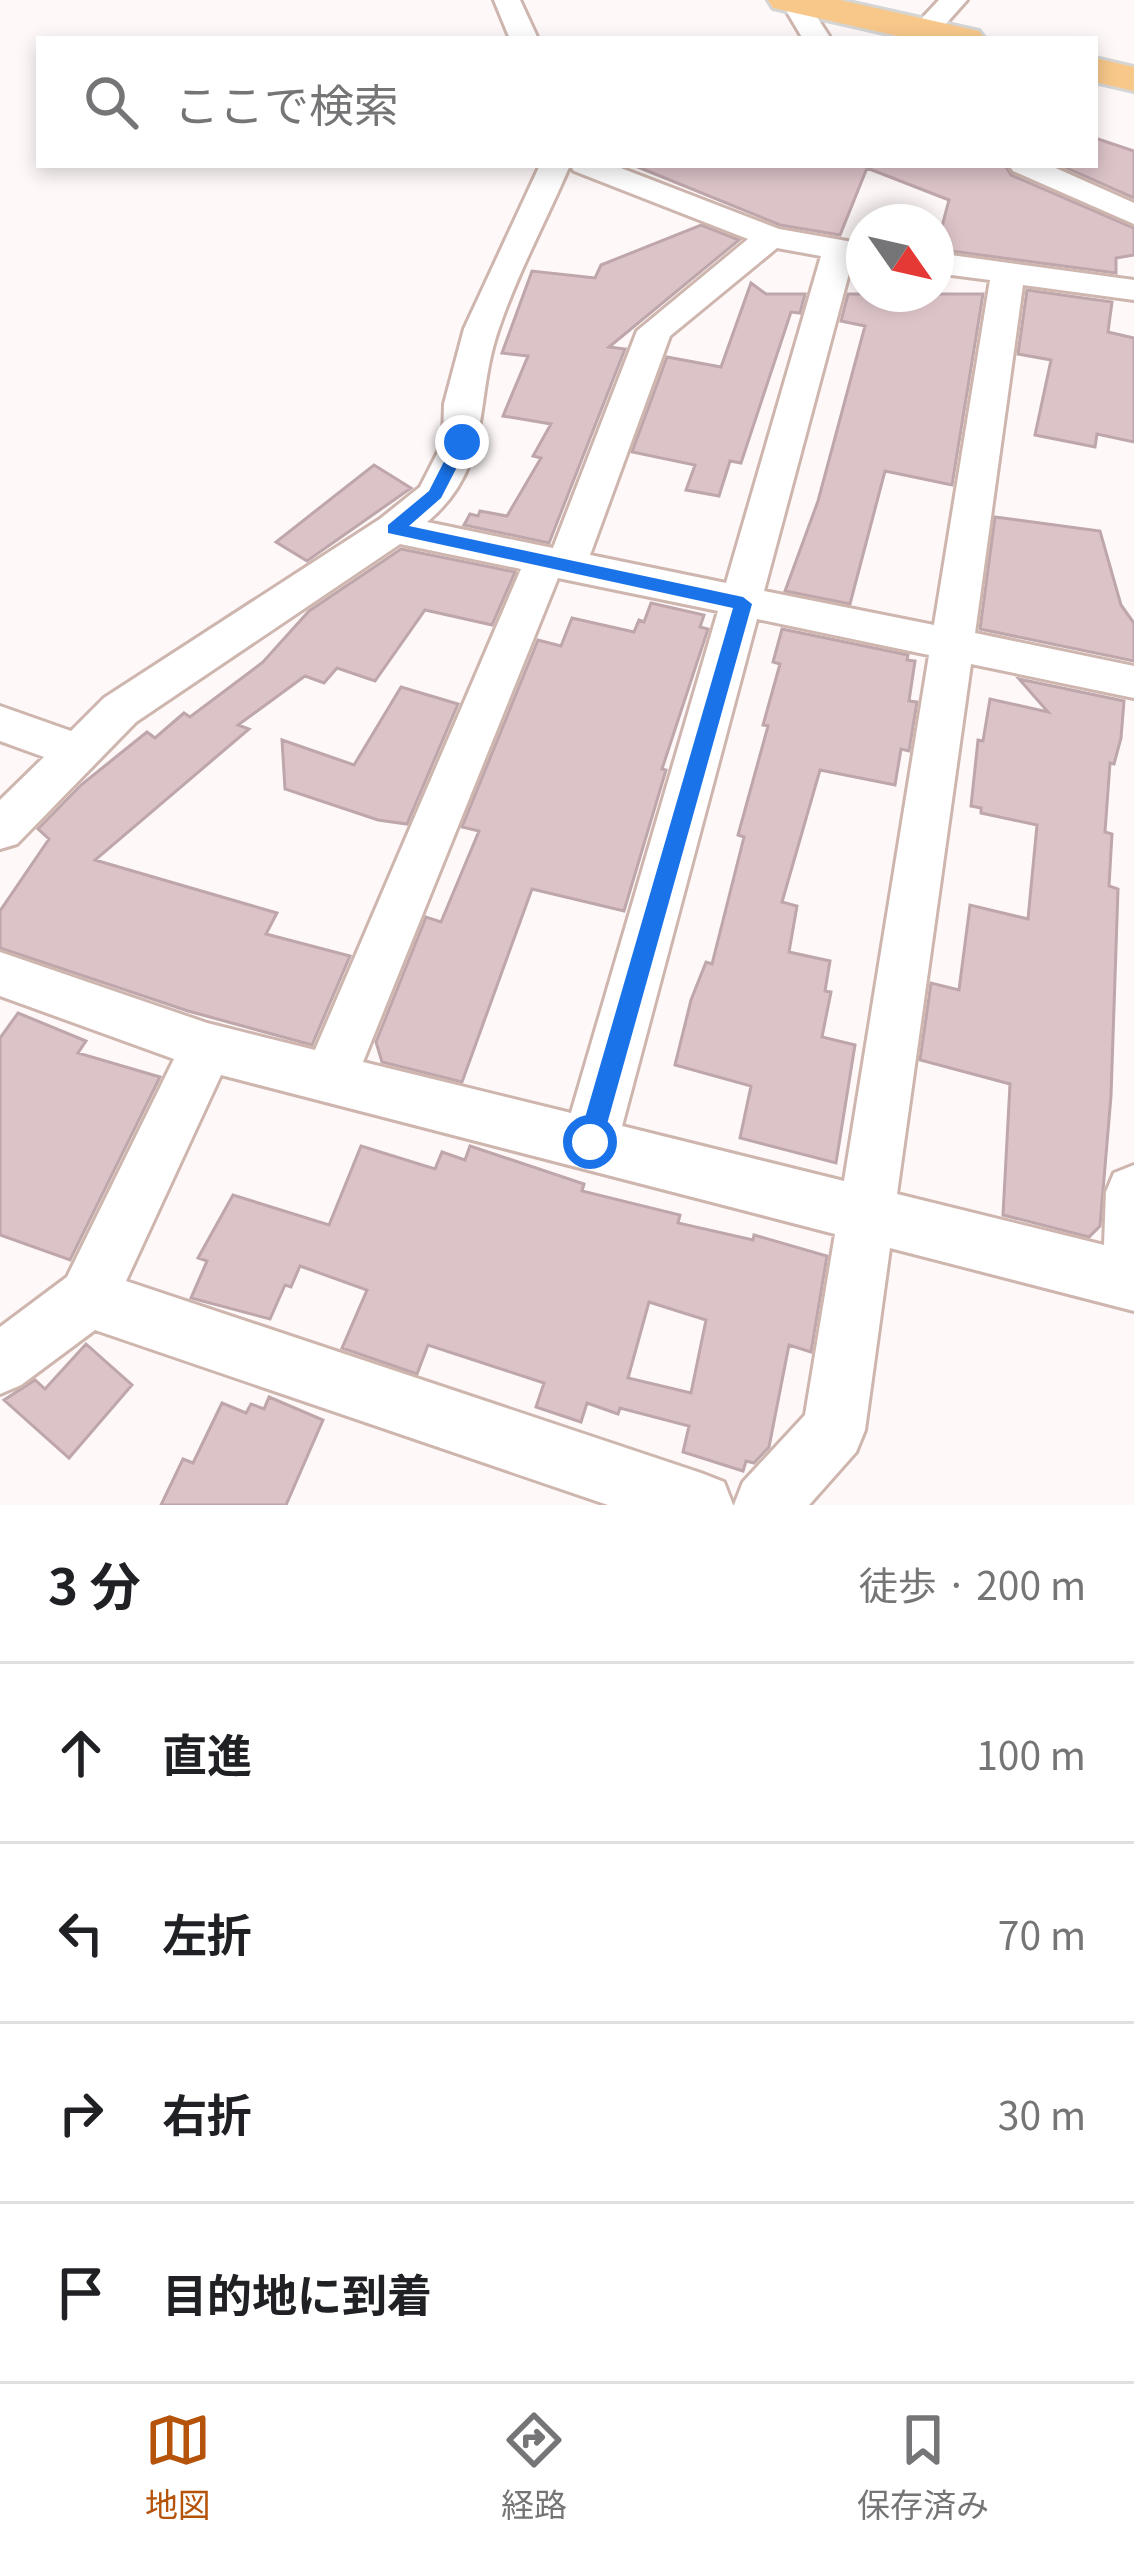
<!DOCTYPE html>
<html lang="ja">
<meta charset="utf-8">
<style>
:root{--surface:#fff;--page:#f6f6f6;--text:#202124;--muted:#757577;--line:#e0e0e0;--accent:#b45309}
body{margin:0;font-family:Georgia,"Noto Sans JP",serif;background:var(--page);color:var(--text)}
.compass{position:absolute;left:846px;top:204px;width:108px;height:108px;border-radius:50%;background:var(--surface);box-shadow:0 6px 18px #0003;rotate:124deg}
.stop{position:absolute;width:36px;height:36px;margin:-27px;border:9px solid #1a73e8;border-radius:50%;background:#fff}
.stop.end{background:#1a73e8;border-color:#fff;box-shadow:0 3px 12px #0008}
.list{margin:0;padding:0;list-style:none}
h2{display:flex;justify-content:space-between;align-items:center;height:156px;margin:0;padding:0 48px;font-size:51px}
h2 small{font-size:39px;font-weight:400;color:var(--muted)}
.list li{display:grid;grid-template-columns:78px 1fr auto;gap:36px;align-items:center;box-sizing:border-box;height:180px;padding:0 48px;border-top:3px solid var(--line)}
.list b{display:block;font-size:45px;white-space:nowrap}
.list em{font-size:39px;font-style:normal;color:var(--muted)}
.icon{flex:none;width:66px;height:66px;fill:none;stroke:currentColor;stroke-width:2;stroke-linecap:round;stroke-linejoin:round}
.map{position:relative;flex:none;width:1134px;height:1505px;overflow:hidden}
.search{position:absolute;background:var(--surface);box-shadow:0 6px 18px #0003;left:36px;right:36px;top:36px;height:132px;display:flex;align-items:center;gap:30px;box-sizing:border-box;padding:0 42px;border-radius:0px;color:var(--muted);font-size:45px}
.sheet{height:876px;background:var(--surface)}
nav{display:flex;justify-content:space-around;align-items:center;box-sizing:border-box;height:168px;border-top:3px solid var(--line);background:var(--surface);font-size:33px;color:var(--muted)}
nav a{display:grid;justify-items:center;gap:6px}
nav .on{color:var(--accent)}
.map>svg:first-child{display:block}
</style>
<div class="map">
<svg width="1134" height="1505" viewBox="0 0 1134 1505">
<rect width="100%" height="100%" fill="#fef9f8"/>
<path fill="#dcc3c8" stroke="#bea6ab" stroke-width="3" fill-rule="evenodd" d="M1095,138l39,13v47l-74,-33h35z
M633,165h372l6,10 123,53v27l-18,3v15l-180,-24 13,-49 -82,-32 -27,67 -60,-10z
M701,225l38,15 -130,107 16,2 -76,194 -85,-18 6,-11 8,2 2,-5 27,5 34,-58 -8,-2 18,-32 -48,-8 25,-60 -26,-3 30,-82 63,7 6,-13z
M751,283l15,11h39l-5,19 -9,-1 -50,151 -11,-2 -11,35 -33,-6 9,-25 -63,-13 35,-95 54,10z
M1027,290l85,12 -4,30 26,6v104l-37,-8 -2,13 -60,-12 16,-75 -33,-6z
M848,294h135l-31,191 -67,-14 -35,133 -65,-13 33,-90 47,-175 -24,-5z
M374,465l37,23 -104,73 -31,-19z
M995,517l105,14 21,74 13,18v38l-154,-32z
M401,549l114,23 -23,53 -67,-15 -50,71 -38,-13 -13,15 -19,-7 -67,49 11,4 -154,131 182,53 -11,21 84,22 -38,89 -124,-34 -188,-63v-37l49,-72 -11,-10 43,-44 66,-53 8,6 29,-25 6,4 73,-55 46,-51z
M651,603l53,12 -4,12 8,2 -46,140 4,1 -42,141 -92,-22 -70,193 -80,-20 -6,-20 50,-125 15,5 38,-91 -17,-4 76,-187 23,6 11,-28 62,14 5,-12 5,2z
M782,629l126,26 -1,5 8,1 -6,40 8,1 -8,49 -8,-2 -6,36 -75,-15 -38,132 15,4 -8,46 41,9 -5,30 6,1 -9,45 33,8 -19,118 -96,-25 11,-52 -76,-21 16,-65 15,-38 6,2 32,-127 -6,-2 30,-109 -5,-1 17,-61 -7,-2z
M1019,679l105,22 -3,37 -7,26 -4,-1 -5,69 7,2 -3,52 9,3 -7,207 -11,130 -11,11 -86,-22 7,-131 -90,-24 11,-77 28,7 11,-85 58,14 9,-94 -56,-12v-5l-10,-2 7,-66 5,1 7,-42 58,13z
M401,687l57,17 -51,120 -29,-4 -93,-31 -3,-49 72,25z
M18,1013l68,28 -8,12 82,24 -90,183 -70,-25v-197z
M361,1146l74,23 7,-17 23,8 5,-14 114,38 -2,7 98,24 -2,8 75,17 1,-5 73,21 -16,96 -22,-7 -20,102 -15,16 -8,-2 -3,10 -60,-19 6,-26 -69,-18 -2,6 -31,-11 -6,19 -45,-15 8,-24 -116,-38 -11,29 -75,-26 25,-58 -67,-24 -9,21 -6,-2 -15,34 -79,-21 16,-37 -9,-3 35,-63 96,30zM649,1302l57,18 -15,73 -63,-15z
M86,1344l46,41 -63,73 -65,-58 31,-20 10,9z
M269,1397l54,23 -37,85h-125l22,-46 10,4 29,-60 24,10 5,-9 13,5z"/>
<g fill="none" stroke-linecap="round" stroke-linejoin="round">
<g stroke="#ceb6af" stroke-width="6">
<path id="minor" d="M494,0h26l18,39h-28z
M780,0h26l25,39h-28z
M939,0h28l-32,36h-20l-4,-6z
M540,165h73l166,64 85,15v20l-12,-2 -88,329 170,34 56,-345 -54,-7v-20l198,27v20l-111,-15 -48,348 159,33v32l-163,-34 -74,530 207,51 2,-53 8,-19 20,-8v146l-244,-63 -25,182 -9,22 -47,53h-75l9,-23 62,-67 30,-181 -614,-159 -95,206 575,192 23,9 9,23h-125l-513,-175 -74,55 -21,9v-67l67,-50 107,-218 -174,-63v-44l207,71 108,27 206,-481 -121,-25 -264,178 -119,122 -17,5v-49l44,-43 -44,-16v-35l71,25 33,-33 276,-179 40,-32 23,-45 1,-38 20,-75zM570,165l4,6 174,68 -111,92 -84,217 -126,-26c67,-56 46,-121 72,-194 19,-56 48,-109 71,-163zM777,248l44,8 -95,327 -136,-28 80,-219zM558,578l160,33 -147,502 -208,-51zM757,619l172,36 -85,526 -222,-55z
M1009,165h40l85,38v21l-121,-53z"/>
</g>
<g stroke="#d6d5d5" stroke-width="6">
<path id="primary" d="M768,0h72l139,31 6,8h-74l-138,-31z
M1095,58l39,9v24l-39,-9z"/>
</g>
<use href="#minor" fill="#fff" fill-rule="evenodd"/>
<use href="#primary" fill="#f8c88a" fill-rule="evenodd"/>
</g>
<path fill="#1a73e8" d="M462,437l8,5 -29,56 -32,28 334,71 9,7 -150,538 -12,12 -12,-12 155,-534 -345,-75v-8l41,-34 25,-49z"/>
</svg>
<svg class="compass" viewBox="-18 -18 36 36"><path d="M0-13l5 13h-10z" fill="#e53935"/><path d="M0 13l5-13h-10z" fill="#757577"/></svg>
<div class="stop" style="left:590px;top:1142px"></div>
<div class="stop end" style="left:462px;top:442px"></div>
<div class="search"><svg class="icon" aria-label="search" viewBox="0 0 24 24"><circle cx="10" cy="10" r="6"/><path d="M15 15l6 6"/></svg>ここで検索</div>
</div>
<section class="sheet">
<h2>3 分<small>徒歩 · 200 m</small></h2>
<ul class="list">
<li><svg class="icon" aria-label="ahead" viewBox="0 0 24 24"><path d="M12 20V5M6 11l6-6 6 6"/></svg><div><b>直進</b></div><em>100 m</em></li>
<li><svg class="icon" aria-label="left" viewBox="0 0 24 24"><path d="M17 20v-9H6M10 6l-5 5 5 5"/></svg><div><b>左折</b></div><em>70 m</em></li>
<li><svg class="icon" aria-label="right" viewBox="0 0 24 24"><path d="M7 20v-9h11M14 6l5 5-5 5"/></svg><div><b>右折</b></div><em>30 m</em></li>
<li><svg class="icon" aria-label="arrive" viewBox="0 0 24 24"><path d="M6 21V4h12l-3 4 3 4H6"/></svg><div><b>目的地に到着</b></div></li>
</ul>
</section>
<nav>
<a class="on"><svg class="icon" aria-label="map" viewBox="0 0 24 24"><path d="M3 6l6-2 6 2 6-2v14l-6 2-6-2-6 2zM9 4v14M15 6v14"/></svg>地図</a>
<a><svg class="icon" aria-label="directions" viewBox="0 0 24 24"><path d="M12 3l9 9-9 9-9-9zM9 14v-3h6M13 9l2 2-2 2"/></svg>経路</a>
<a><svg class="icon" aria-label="saved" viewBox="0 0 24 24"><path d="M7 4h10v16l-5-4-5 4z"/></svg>保存済み</a>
</nav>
